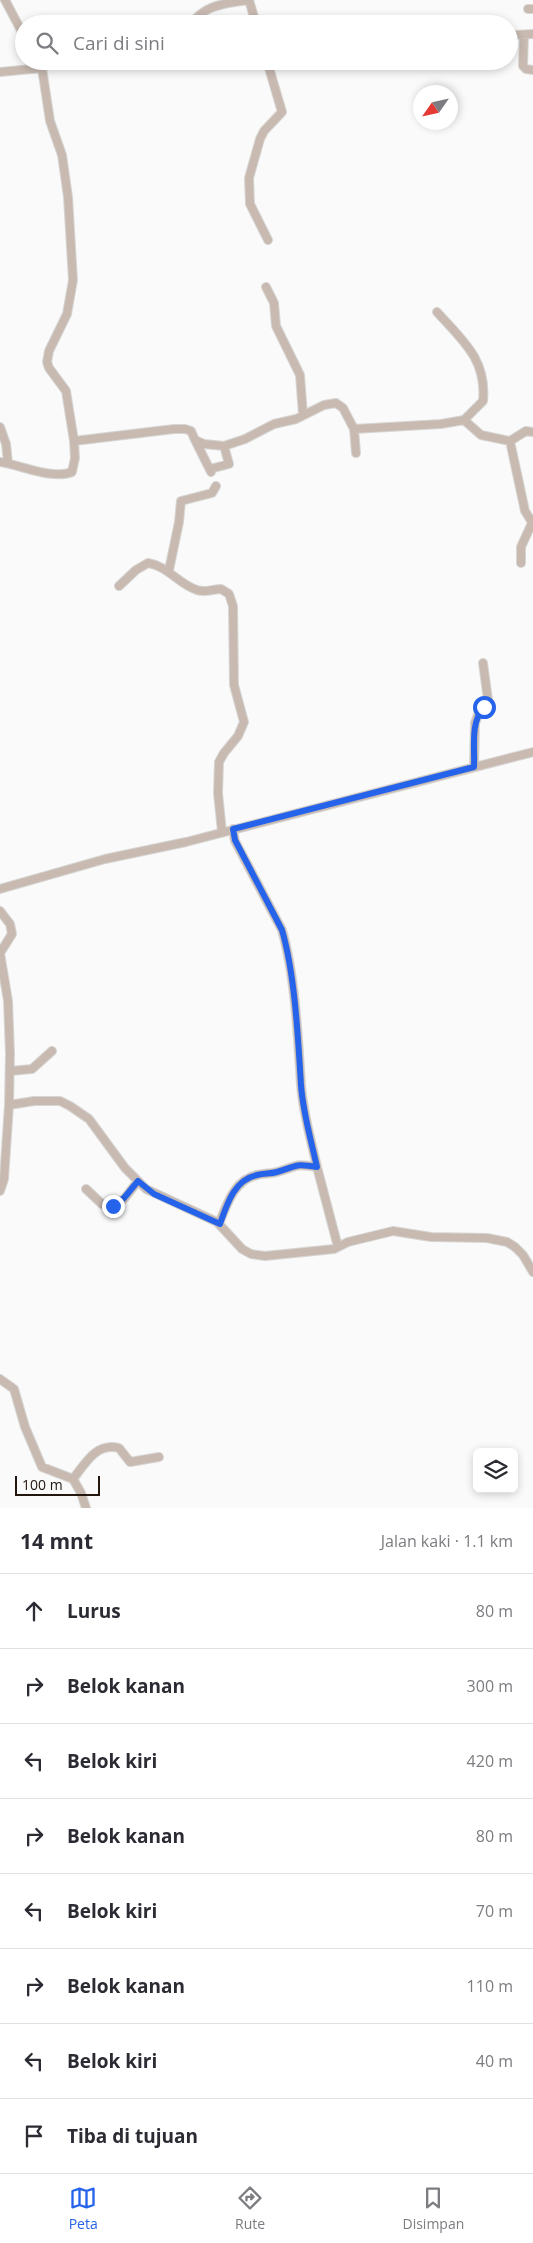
<!DOCTYPE html>
<html lang="id">
<meta charset="utf-8">
<style>
:root{--surface:#fff;--page:#f2f2f3;--text:#2b2b33;--muted:#7c7c81;--line:#e1e1e2;--accent:#2563eb}
body{margin:0;font-family:"Open Sans",sans-serif;background:var(--page);color:var(--text)}
.controls{position:absolute;right:15px;bottom:15px;display:grid;overflow:hidden;border-radius:8px;box-shadow:0 2px 8px #0003}
.controls button{width:45px;height:45px;display:grid;place-items:center;padding:0;border:0;border-bottom:1px solid var(--line);background:var(--surface);color:var(--text);font:25px sans-serif}
.compass{position:absolute;left:413px;top:85px;width:45px;height:45px;border-radius:50%;background:var(--surface);box-shadow:0 2px 8px #0003;rotate:236deg}
.scale{position:absolute;left:15px;bottom:12px;width:85px;box-sizing:border-box;padding-left:5px;border:2px solid #22160f;border-top:0;font-size:14px;line-height:18px;white-space:nowrap;color:#22160f;-webkit-text-stroke:4px #fafafa;paint-order:stroke}
.stop{position:absolute;width:15px;height:15px;margin:-11px;border:4px solid #2563eb;border-radius:50%;background:#fff}
.stop.end{background:#2563eb;border-color:#fff;box-shadow:0 1px 5px #0008}
.list{margin:0;padding:0;list-style:none}
h2{display:flex;justify-content:space-between;align-items:center;height:65px;margin:0;padding:0 20px;font-size:21px}
h2 small{font-size:16px;font-weight:400;color:var(--muted)}
.list li{display:grid;grid-template-columns:32px 1fr auto;gap:15px;align-items:center;box-sizing:border-box;height:75px;padding:0 20px;border-top:1px solid var(--line)}
.list b{display:block;font-size:19px;white-space:nowrap}
.list em{font-size:16px;font-style:normal;color:var(--muted)}
.icon{flex:none;width:28px;height:28px;fill:none;stroke:currentColor;stroke-width:2;stroke-linecap:round;stroke-linejoin:round}
.map{position:relative;flex:none;width:533px;height:1508px;overflow:hidden}
.search{position:absolute;background:var(--surface);box-shadow:0 2px 8px #0003;left:15px;right:15px;top:15px;height:55px;display:flex;align-items:center;gap:12px;box-sizing:border-box;padding:0 18px;border-radius:28px;color:var(--muted);font-size:19px}
.sheet{height:665px;background:var(--surface)}
nav{display:flex;justify-content:space-around;align-items:center;box-sizing:border-box;height:70px;border-top:1px solid var(--line);background:var(--surface);font-size:14px;color:var(--muted)}
nav a{display:grid;justify-items:center;gap:2px}
nav .on{color:var(--accent)}
.map>svg:first-child{display:block}
</style>
<div class="map">
<svg width="533" height="1508" viewBox="0 0 533 1508">
<rect width="100%" height="100%" fill="#fafafa"/>
<g fill="none" stroke-linecap="round" stroke-linejoin="round">
<g stroke="#d7d6d4" stroke-width="10">
<path id="minor" d="M5,0l19,36
M249,0l7,24
M528,9h5
M191,24c15,-20 33,-20 56,-24
M515,35l18,-1
M524,35l-1,31 3,3 7,1
M38,61l4,7 8,53 12,34 6,42 5,83 -6,34 -18,37 -2,11 2,6 17,23 8,50
M267,61l15,51 -18,19 -4,8 -11,39 1,26 18,36
M0,72l42,-4 14,-7
M266,287l8,16 2,23 24,49 3,40
M437,312c25,28 50,47 46,89l-19,19
M0,427l6,17 2,19
M354,429l2,24
M533,432l-7,-1 -16,10 15,70 8,13
M195,440l16,32
M0,462c21,3 52,18 72,10l3,-14 -1,-17 100,-12h11l6,2 4,9 9,4 20,2 21,-7 29,-15 22,-5 28,-14 12,-2 7,5 11,21 87,-5 23,-4 17,15 29,6
M210,469l19,-5 -5,-18
M521,563v-16l11,-24
M169,570l10,-48 2,-21 31,-8 4,-7
M119,586l17,-16 12,-7c20,3 30,21 49,27 8,3 16,-1 24,-1l8,5 4,12 1,79 10,37 -6,14 -14,17 -5,9 -1,31 4,39
M474,767l1,-44 3,-8 10,-15 -5,-37
M0,889l105,-30 81,-17 347,-90
M0,911l10,13 2,10 -12,19 8,48 2,53 -1,51 -5,74 -4,12
M10,1071l22,-2 20,-18
M9,1105l25,-4h26l10,5 19,13 36,49 21,21 71,33 25,27 9,5 14,2 69,-7 14,-7 45,-11 38,6 56,1 20,4 8,5 8,8 10,17
M317,1167l21,80
M86,1189l16,15 11,2 11,-7 14,-18
M219,1224c8,-20 15,-44 38,-49 7,-2 13,-1 20,-3 21,-6 17,-9 40,-5 -6,-27 -14,-54 -16,-82 -3,-48 -6,-110 -19,-155l-47,-89 -2,-12
M0,1379l14,10 11,38 17,40 31,12 8,14 5,15
M73,1479c12,-15 23,-37 46,-31l11,14 29,-5"/>
</g>
<use href="#minor" stroke="#c8bab1" stroke-width="8"/>
</g>
<g fill="none" stroke-linecap="round" stroke-linejoin="round">
<path stroke="#2563eb" stroke-width="6" d="M113,1206l11,-8 14,-17 16,13 66,30c7,-20 14,-44 37,-49 7,-2 13,-1 20,-3 21,-6 17,-9 40,-5 -6,-27 -14,-54 -16,-82 -3,-48 -6,-110 -19,-155l-47,-90 -2,-11 241,-62c1,-20 -4,-44 10,-60"/>
</g>
</svg>
<div class="controls">
<button><svg class="icon" aria-label="layers" viewBox="0 0 24 24"><path d="M12 4l9 5-9 5-9-5zM3 14l9 5 9-5"/></svg></button>
</div>
<svg class="compass" viewBox="-18 -18 36 36"><path d="M0-13l5 13h-10z" fill="#e53935"/><path d="M0 13l5-13h-10z" fill="#7c7c81"/></svg>
<div class="scale">100 m</div>
<div class="stop" style="left:484px;top:707px"></div>
<div class="stop end" style="left:113px;top:1206px"></div>
<div class="search"><svg class="icon" aria-label="search" viewBox="0 0 24 24"><circle cx="10" cy="10" r="6"/><path d="M15 15l6 6"/></svg>Cari di sini</div>
</div>
<section class="sheet">
<h2>14 mnt<small>Jalan kaki · 1.1 km</small></h2>
<ul class="list">
<li><svg class="icon" aria-label="ahead" viewBox="0 0 24 24"><path d="M12 20V5M6 11l6-6 6 6"/></svg><div><b>Lurus</b></div><em>80 m</em></li>
<li><svg class="icon" aria-label="right" viewBox="0 0 24 24"><path d="M7 20v-9h11M14 6l5 5-5 5"/></svg><div><b>Belok kanan</b></div><em>300 m</em></li>
<li><svg class="icon" aria-label="left" viewBox="0 0 24 24"><path d="M17 20v-9H6M10 6l-5 5 5 5"/></svg><div><b>Belok kiri</b></div><em>420 m</em></li>
<li><svg class="icon" aria-label="right" viewBox="0 0 24 24"><path d="M7 20v-9h11M14 6l5 5-5 5"/></svg><div><b>Belok kanan</b></div><em>80 m</em></li>
<li><svg class="icon" aria-label="left" viewBox="0 0 24 24"><path d="M17 20v-9H6M10 6l-5 5 5 5"/></svg><div><b>Belok kiri</b></div><em>70 m</em></li>
<li><svg class="icon" aria-label="right" viewBox="0 0 24 24"><path d="M7 20v-9h11M14 6l5 5-5 5"/></svg><div><b>Belok kanan</b></div><em>110 m</em></li>
<li><svg class="icon" aria-label="left" viewBox="0 0 24 24"><path d="M17 20v-9H6M10 6l-5 5 5 5"/></svg><div><b>Belok kiri</b></div><em>40 m</em></li>
<li><svg class="icon" aria-label="arrive" viewBox="0 0 24 24"><path d="M6 21V4h12l-3 4 3 4H6"/></svg><div><b>Tiba di tujuan</b></div></li>
</ul>
</section>
<nav>
<a class="on"><svg class="icon" aria-label="map" viewBox="0 0 24 24"><path d="M3 6l6-2 6 2 6-2v14l-6 2-6-2-6 2zM9 4v14M15 6v14"/></svg>Peta</a>
<a><svg class="icon" aria-label="directions" viewBox="0 0 24 24"><path d="M12 3l9 9-9 9-9-9zM9 14v-3h6M13 9l2 2-2 2"/></svg>Rute</a>
<a><svg class="icon" aria-label="saved" viewBox="0 0 24 24"><path d="M7 4h10v16l-5-4-5 4z"/></svg>Disimpan</a>
</nav>
